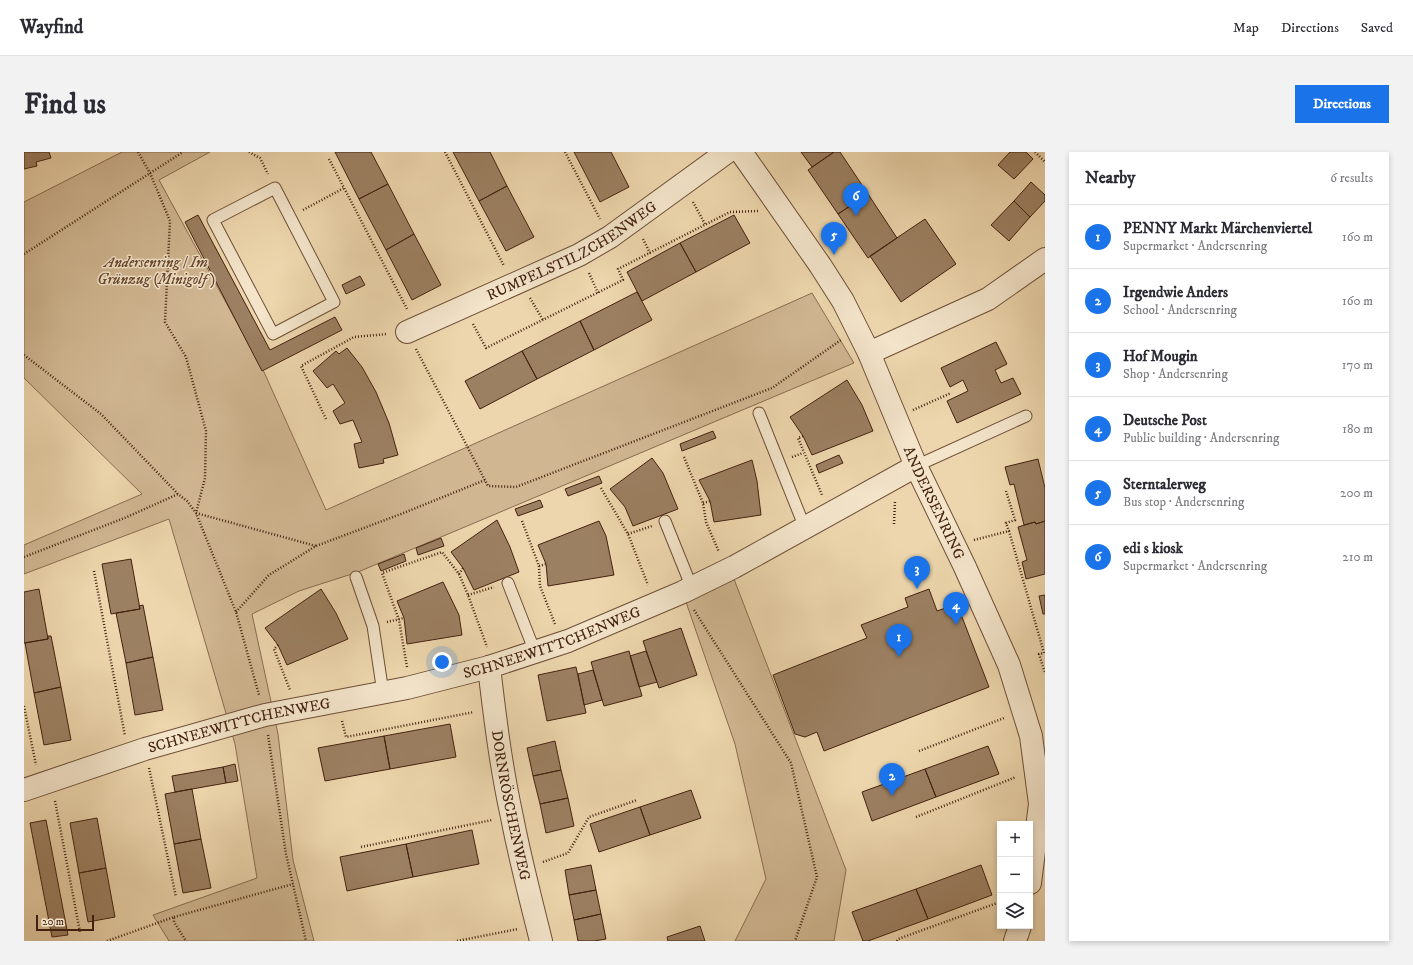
<!DOCTYPE html>
<meta charset="utf-8">
<style>
:root{--surface:#fff;--page:#f2f2f3;--text:#2b2b33;--muted:#7c7c81;--line:#e1e1e2;--accent:#1a73e8}
body{margin:0;font-family:"IM FELL DW Pica",serif;background:var(--page);color:var(--text)}
.controls{position:absolute;right:12px;bottom:12px;display:grid;overflow:hidden;border-radius:0px;box-shadow:0 2px 6px #0003}
.controls button{width:36px;height:36px;display:grid;place-items:center;padding:0;border:0;border-bottom:1px solid var(--line);background:var(--surface);color:var(--text);font:20px sans-serif}
.scale{position:absolute;left:12px;bottom:10px;width:58px;box-sizing:border-box;padding-left:4px;border:2px solid #442210;border-top:0;font-size:11px;line-height:14px;white-space:nowrap;color:#442210;-webkit-text-stroke:3px #f3e4ca;paint-order:stroke}
.you{position:absolute;left:418px;top:510px;width:14px;height:14px;margin:-10px;border:3px solid #fff;border-radius:50%;background:#1a73e8;box-shadow:0 0 0 6px #1a73e833}
.badge{display:grid;place-items:center;width:26px;height:26px;border-radius:50%;background:var(--accent);color:#fff;font-size:13px;font-weight:700}
.pin{position:absolute;translate:-50% -33px;filter:drop-shadow(0 1px 2px #0008)}
.pin::after{content:'';position:absolute;top:21px;width:14px;height:12px;background:inherit;clip-path:polygon(0 0,100% 0,50% 100%)}
.list{margin:0;padding:0;list-style:none}
h2{display:flex;justify-content:space-between;align-items:center;height:52px;margin:0;padding:0 16px;font-size:17px}
h2 small{font-size:13px;font-weight:400;color:var(--muted)}
.list li{display:grid;grid-template-columns:26px 1fr auto;gap:12px;align-items:center;box-sizing:border-box;height:64px;padding:0 16px;border-top:1px solid var(--line)}
.list b{display:block;font-size:15px;white-space:nowrap}
.list p{margin:0;font-size:13px;white-space:nowrap;color:var(--muted)}
.list em{font-size:13px;font-style:normal;color:var(--muted)}
.icon{flex:none;width:22px;height:22px;fill:none;stroke:currentColor;stroke-width:2;stroke-linecap:round;stroke-linejoin:round}
.map{position:relative;flex:none;width:1021px;height:789px;overflow:hidden;border-radius:0px}
header{display:flex;align-items:center;gap:24px;box-sizing:border-box;height:56px;padding:0 20px;background:var(--surface);border-bottom:1px solid var(--line)}
header strong{font-size:19px}
nav{display:flex;gap:22px;margin-inline-start:auto;font-size:14px}
.intro{display:flex;align-items:center;justify-content:space-between;box-sizing:border-box;height:96px;padding:0 24px}
h1{margin:0;font-size:28px}
.button{padding:10px 18px;border-radius:0px;background:var(--accent);color:#fff;font-size:14px;font-weight:700}
main{display:flex;gap:24px;padding:0 24px}
aside{flex:1;background:var(--surface);border-radius:0px;box-shadow:0 2px 6px #0003}
.map>svg:first-child{display:block}
</style>
<header>
<strong>Wayfind</strong>
<nav><a>Map</a><a>Directions</a><a>Saved</a></nav>
</header>
<div class="intro"><h1>Find us</h1><a class="button">Directions</a></div>
<main>
<div class="map">
<svg width="1021" height="789" viewBox="0 0 1021 789">
<rect width="100%" height="100%" fill="#edd6ad"/>
<filter id="stains"><feTurbulence type="fractalNoise" baseFrequency=".005" numOctaves="4"/><feColorMatrix values="0 0 0 0 .2 0 0 0 0 .09 0 0 0 0 .02 0 0 0 .5 -.17"/></filter>
<radialGradient id="worn" r=".72"><stop offset=".6" stop-color="#630" stop-opacity="0"/><stop offset="1" stop-color="#630" stop-opacity=".3"/></radialGradient>
<path fill="#d0b792" stroke="#8a6c51" d="M98,0h88l-51,28 105,192 62,138 486,-217 42,70 -496,209 -59,19 -47,23 26,120 15,126 21,81h-145l-16,-26 104,-37 -22,-134 -66,-225 -145,55v-29l118,-51 -118,-116v-176z
M710,427l112,291 -12,71h-99l31,-62 -31,-135 -49,-142z"/>
<path fill="#9c8062" stroke="#442210" d="M0,0h25l2,6 -15,4 1,4 -13,3z
M311,0h36l17,32 -29,15z
M429,0h37l17,34 -28,15z
M550,0h37l18,35 -29,15z
M777,0h33l-22,15z
M810,0h6l28,42 -30,20 -30,-44z
M986,0h16l7,7 -19,20 -16,-14z
M1007,30l14,13v6l-15,16 -16,-16z
M364,32l26,50 -28,16 -27,-51z
M483,34l27,51 -28,14 -27,-50z
M844,42l29,44 -29,20 -30,-44z
M990,49l16,16 -21,24 -18,-16z
M174,63l72,135 65,-33 7,13 -80,41 -77,-149z
M710,63l16,28 -54,29 -16,-29z
M901,67l31,45 -55,38 -31,-46z
M390,82l27,51 -29,15 -26,-50z
M656,91l16,29 -54,29 -15,-29z
M336,124l5,9 -19,9 -4,-9z
M613,140l15,28 -58,30 -14,-29z
M556,169l14,29 -57,29 -15,-28z
M972,190l11,22 -12,6 6,13 12,-5 8,16 -64,29 -10,-22 21,-10 -5,-11 -13,7 -9,-19z
M323,196l15,19 14,25 13,31 9,32 -15,4 1,4 -25,5 -5,-24 8,-2 -9,-22 -13,4 -7,-13 12,-8 -12,-19 -6,4 -14,-17 23,-20 3,3z
M498,199l15,28 -57,30 -15,-28z
M823,228l15,25 11,26 -61,24 -9,-19 -13,-19z
M689,279l3,7 -34,13 -2,-7z
M815,303l4,8 -24,10 -3,-8z
M628,306l11,15 15,36 -45,17 -8,-19 -15,-18z
M1014,307l7,29v33l-9,3 -1,-2 -11,3 -10,-41 -4,1 -5,-18z
M728,308l5,21 4,34 -47,7 -4,-21 -11,-21z
M575,324l3,7 -34,13 -3,-7z
M516,348l3,7 -25,9 -3,-7z
M473,368l13,27 9,25 -45,18 -11,-22 -12,-16z
M575,369l7,15 8,39 -66,11 -2,-22 -8,-19z
M1021,369v53l-19,5 -4,-17 5,-2 -9,-33 17,-5 1,2z
M417,386l3,8 -26,9 -2,-7z
M380,402l2,7 -25,10 -3,-7z
M107,407l9,50 -29,5 -9,-50z
M419,430l16,33 3,20 -55,9 -3,-26 -7,-17z
M15,437l9,50 -24,4v-51z
M297,437l15,24 12,26 -61,26 -9,-20 -13,-17z
M905,437l8,22 20,-7 32,83 -165,64 -7,-19 -12,5 -10,-3 -22,-59 94,-37 -6,-13 47,-18 -3,-9z
M1021,443v19h-2l-4,-18z
M119,453l10,52 -27,6 -10,-50 24,-4 -1,-3z
M657,476l16,47 -38,13 -16,-47z
M24,484h3l10,51 -27,6 -9,-50 23,-4z
M605,499l13,45 -38,10 -13,-44z
M622,499l11,31 -18,5 -9,-31z
M129,505l10,53 -28,5 -9,-52z
M552,515l10,46 -39,8 -9,-46z
M569,518l9,30 -18,5 -6,-31z
M37,535l10,53 -27,5 -10,-52z
M426,572l6,33 -66,12 -6,-33z
M360,584l6,33 -65,12 -7,-33z
M531,589l6,29 -28,6 -6,-28z
M964,594l11,28 -63,23 -11,-28z
M211,612l3,17 -12,2 -3,-16z
M199,615l3,16 -51,9 -3,-16z
M901,617l11,28 -64,24 -10,-29z
M537,618l7,28 -28,6 -7,-28z
M168,637l9,50 -27,5 -9,-50z
M667,638l10,28 -51,17 -10,-28z
M544,646l6,28 -28,7 -6,-29z
M616,655l10,28 -51,17 -9,-28z
M73,666l9,50 -27,5 -9,-50z
M22,668l22,115 -16,2 -22,-114z
M448,678l7,34 -66,13 -7,-33z
M177,687l10,49 -28,5 -9,-49z
M382,692l7,33 -66,14 -7,-34z
M567,713l5,25 -27,5 -4,-25z
M957,713l11,30 -64,24 -12,-30z
M82,716l9,49 -27,5 -9,-49z
M892,737l12,30 -60,22h-5l-11,-29z
M572,738l5,24 -27,6 -5,-25z
M577,762l5,25 -12,2h-16l-4,-21z
M676,774l5,15h-37l-1,-4z"/>
<g fill="none" stroke-linecap="round" stroke-linejoin="round">
<g stroke="#6e4f37" stroke-width="13">
<path id="service" d="M251,36l59,114 -61,32 -60,-114z
M735,261l46,115
M892,314l110,-50
M641,369l27,67
M332,425l17,49 10,67
M484,431l27,69"/>
</g>
<g stroke="#6e4f37" stroke-width="24">
<g id="minor">
<path id="s1" d="M717,0l79,113 23,36 26,52 47,113 48,99 45,100 22,71 9,68 -10,79"/>
<path id="s2" d="M383,180l172,-77 31,-18 117,-85"/>
<path d="M845,201l119,-54 57,-40"/>
<path id="s3" d="M465,515c6,51 12,100 23,150 8,42 19,83 29,124"/>
<path id="s4" d="M0,638l121,-41 120,-34 142,-27 82,-21 79,-26 115,-49 51,-25 182,-101"/>
<path d="M991,789l5,-15"/>
</g>
</g>
<path stroke="#442210" stroke-width="2.5" stroke-dasharray="1 2" stroke-linecap="butt" d="M114,0l12,21 20,48 -5,101 21,35 20,74 -1,47 -9,35 120,33
M225,0l11,6 8,16
M421,0l59,114
M541,0l35,67
M1011,0l10,10
M305,7l78,150
M669,50l12,22
M279,58l41,-22
M619,87l7,14
M0,102l159,-102
M565,121l9,20
M506,146l13,22
M449,172l13,24 137,-68 -5,-11 112,-57 28,-1
M392,197l72,137 28,1 256,-99 69,-48
M0,203l77,59 77,80 9,7 9,12 40,99 23,83
M889,258l38,-17
M302,267l-25,-53 53,-29 33,-3
M779,284l-5,2 24,57
M660,305l19,46 3,19 13,30
M768,305l11,-4
M577,336l27,46 20,51
M982,339l9,29 -9,3 3,8
M679,351l7,-2
M498,369l17,45 1,20 15,38
M870,372l1,-23
M604,382l24,-8
M950,388l35,-9 35,122 -5,1 6,19
M0,405l103,-40 51,-23
M515,414l7,-2
M70,419l31,165
M435,422l4,-6
M444,443l26,-8
M670,458l97,153 26,114 -22,64
M212,460l33,-37 47,-29 85,-32 84,-34
M363,470l17,-4
M254,493l-4,4 16,41
M383,515l-8,-47 -17,-47 60,-21 17,22 9,21 19,52
M0,554l12,59
M318,569l4,16 128,-25
M244,583l18,119 20,87
M895,599l85,-33
M125,616l27,129
M31,649l25,131
M892,665l100,-40
M337,695l131,-27
M519,710l25,-9 21,-36 48,-17
M150,765l119,-33
M83,789l67,-24v5l12,19
M433,789l61,-12
M873,789l1,-2 102,-37"/>
<use href="#service" stroke="#f3e4ca" stroke-width="11"/>
<use href="#minor" stroke="#f3e4ca" stroke-width="22"/>
</g>
<g text-anchor="middle" dominant-baseline="central" stroke-width="3" stroke-linejoin="round" paint-order="stroke">
<g font-size="15" fill="#442210" stroke="#f3e4ca">
<text stroke="none"><textPath href="#s2" startOffset="184">RUMPELSTILZCHENWEG</textPath></text>
<text stroke="none"><textPath href="#s1" startOffset="402">ANDERSENRING</textPath></text>
<text stroke="none"><textPath href="#s4" startOffset="549">SCHNEEWITTCHENWEG</textPath></text>
<text stroke="none"><textPath href="#s4" startOffset="225">SCHNEEWITTCHENWEG</textPath></text>
<text stroke="none"><textPath href="#s3" startOffset="140">DORNRÖSCHENWEG</textPath></text>
</g>
<g font-size="15" font-style="italic" fill="#674730" stroke="#f3e4ca">
<text x="132" y="110">Andersenring / Im<tspan x="132" dy="17">Grünzug (Minigolf)</tspan></text>
</g>
</g>
<rect width="100%" height="100%" filter="url(#stains)"/>
<rect width="100%" height="100%" fill="url(#worn)"/>
</svg>
<div class="controls">
<button>+</button>
<button>−</button>
<button><svg class="icon" aria-label="layers" viewBox="0 0 24 24"><path d="M12 4l9 5-9 5-9-5zM3 14l9 5 9-5"/></svg></button>
</div>
<div class="scale">20 m</div>
<div class="you"></div>
<div class="pin badge" style="left:875px;top:505px">1</div>
<div class="pin badge" style="left:868px;top:644px">2</div>
<div class="pin badge" style="left:893px;top:437px">3</div>
<div class="pin badge" style="left:932px;top:473px">4</div>
<div class="pin badge" style="left:810px;top:103px">5</div>
<div class="pin badge" style="left:832px;top:64px">6</div>
</div>
<aside>
<h2>Nearby<small>6 results</small></h2>
<ul class="list">
<li><span class="badge">1</span><div><b>PENNY Markt Märchenviertel</b><p>Supermarket · Andersenring</p></div><em>160 m</em></li>
<li><span class="badge">2</span><div><b>Irgendwie Anders</b><p>School · Andersenring</p></div><em>160 m</em></li>
<li><span class="badge">3</span><div><b>Hof Mougin</b><p>Shop · Andersenring</p></div><em>170 m</em></li>
<li><span class="badge">4</span><div><b>Deutsche Post</b><p>Public building · Andersenring</p></div><em>180 m</em></li>
<li><span class="badge">5</span><div><b>Sterntalerweg</b><p>Bus stop · Andersenring</p></div><em>200 m</em></li>
<li><span class="badge">6</span><div><b>edi s kiosk</b><p>Supermarket · Andersenring</p></div><em>210 m</em></li>
</ul>
</aside>
</main>
